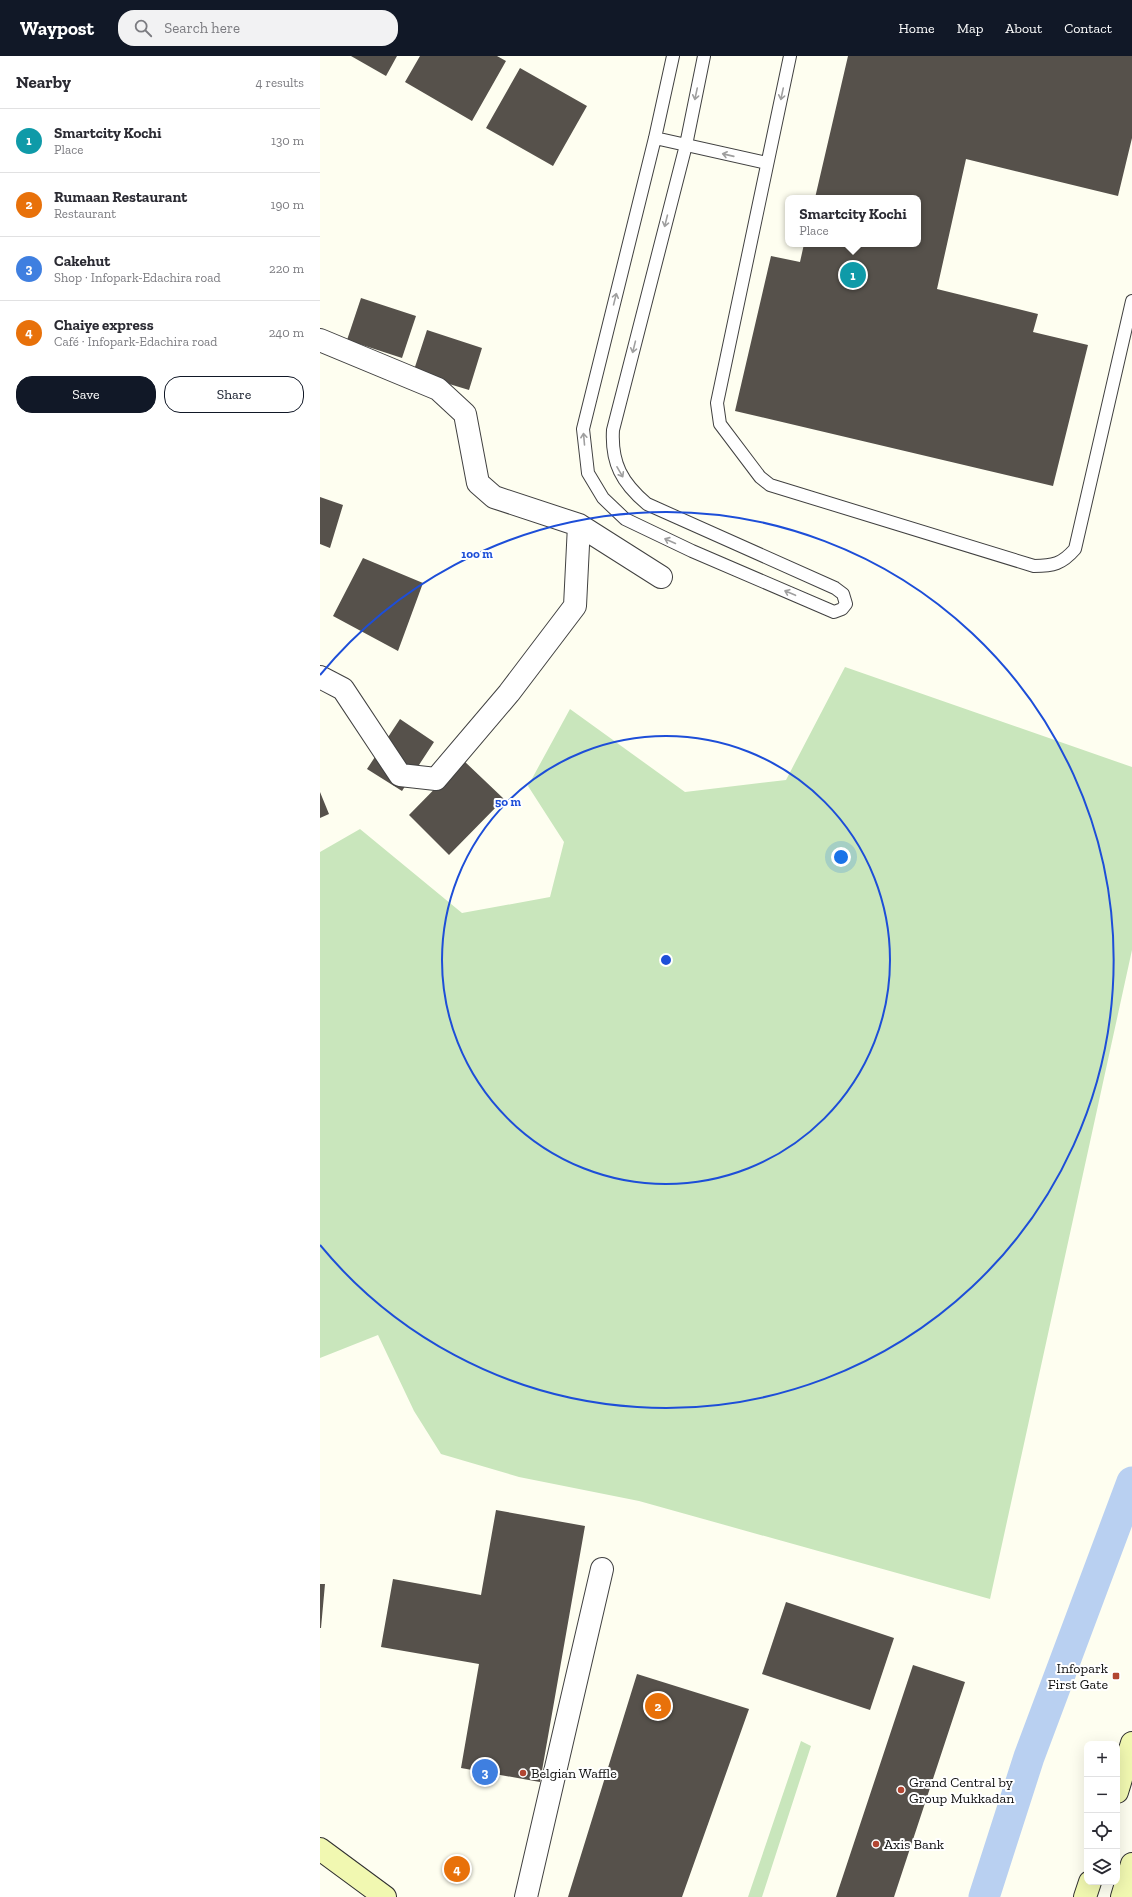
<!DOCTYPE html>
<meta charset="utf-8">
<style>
:root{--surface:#fff;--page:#f2f2f3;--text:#2b2b33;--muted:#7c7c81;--line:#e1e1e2;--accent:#111827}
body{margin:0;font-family:"Zilla Slab",serif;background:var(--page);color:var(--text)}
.controls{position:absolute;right:12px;bottom:12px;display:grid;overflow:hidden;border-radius:8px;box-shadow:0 4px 16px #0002}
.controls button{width:36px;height:36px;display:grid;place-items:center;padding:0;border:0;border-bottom:1px solid var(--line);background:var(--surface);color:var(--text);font:20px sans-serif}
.you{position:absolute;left:521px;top:801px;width:14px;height:14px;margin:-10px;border:3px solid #fff;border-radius:50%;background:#1a73e8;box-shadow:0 0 0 6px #1a73e833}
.badge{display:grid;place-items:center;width:26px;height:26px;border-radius:50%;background:var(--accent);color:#fff;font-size:13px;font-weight:700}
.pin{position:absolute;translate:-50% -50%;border:2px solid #fff;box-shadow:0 1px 4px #0006}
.popup{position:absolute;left:465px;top:139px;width:136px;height:52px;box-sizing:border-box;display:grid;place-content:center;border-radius:8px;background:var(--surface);filter:drop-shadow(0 1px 3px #0005);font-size:13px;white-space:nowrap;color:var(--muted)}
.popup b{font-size:15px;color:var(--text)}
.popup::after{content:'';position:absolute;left:50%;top:100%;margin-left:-8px;border:8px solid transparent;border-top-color:var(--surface)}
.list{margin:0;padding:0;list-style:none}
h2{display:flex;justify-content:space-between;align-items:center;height:52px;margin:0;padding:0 16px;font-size:17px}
h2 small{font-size:13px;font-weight:400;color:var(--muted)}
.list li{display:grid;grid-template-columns:26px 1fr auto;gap:12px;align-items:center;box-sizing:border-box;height:64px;padding:0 16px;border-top:1px solid var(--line)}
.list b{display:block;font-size:15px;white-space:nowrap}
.list p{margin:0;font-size:13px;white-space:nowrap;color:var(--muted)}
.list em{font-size:13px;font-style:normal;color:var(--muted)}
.actions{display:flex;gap:8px;padding:12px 16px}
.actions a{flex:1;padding:9px 0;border:1px solid var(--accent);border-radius:16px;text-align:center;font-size:14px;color:var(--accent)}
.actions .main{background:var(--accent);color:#fff}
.icon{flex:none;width:22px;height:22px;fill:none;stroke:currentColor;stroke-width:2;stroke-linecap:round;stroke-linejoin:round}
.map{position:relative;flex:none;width:812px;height:1841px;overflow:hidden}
header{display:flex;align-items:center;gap:24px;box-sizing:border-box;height:56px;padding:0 20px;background:var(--accent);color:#fff}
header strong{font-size:19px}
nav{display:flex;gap:22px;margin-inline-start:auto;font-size:14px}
.search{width:280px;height:36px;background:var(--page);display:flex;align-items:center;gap:10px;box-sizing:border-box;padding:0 14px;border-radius:16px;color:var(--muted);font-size:15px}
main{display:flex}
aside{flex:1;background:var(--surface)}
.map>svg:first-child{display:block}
</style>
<header>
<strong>Waypost</strong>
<div class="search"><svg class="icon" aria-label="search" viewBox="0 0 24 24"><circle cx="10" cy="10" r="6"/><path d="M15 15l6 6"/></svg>Search here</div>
<nav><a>Home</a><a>Map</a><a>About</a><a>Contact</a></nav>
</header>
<main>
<aside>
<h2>Nearby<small>4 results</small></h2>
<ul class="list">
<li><span class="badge" style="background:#0f9aa8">1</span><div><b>Smartcity Kochi</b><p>Place</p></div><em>130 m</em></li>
<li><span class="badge" style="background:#e8710a">2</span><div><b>Rumaan Restaurant</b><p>Restaurant</p></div><em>190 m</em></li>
<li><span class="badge" style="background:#3f7fe0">3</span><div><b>Cakehut</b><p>Shop · Infopark-Edachira road</p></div><em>220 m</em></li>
<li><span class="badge" style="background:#e8710a">4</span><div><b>Chaiye express</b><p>Café · Infopark-Edachira road</p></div><em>240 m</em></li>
</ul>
<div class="actions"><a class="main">Save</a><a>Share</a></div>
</aside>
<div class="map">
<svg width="812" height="1841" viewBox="0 0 812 1841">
<rect width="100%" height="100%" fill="#fefef0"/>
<path fill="#c9e6bc" d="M525,611l287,100v183l-142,649 -351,-98 -120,-24 -78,-23 -27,-43 -36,-76 -58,23v-506l40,-23 102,84 88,-16 14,-55 -36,-56 42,-77 115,83 101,-12z
M481,1685l10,5 -49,151h-14z"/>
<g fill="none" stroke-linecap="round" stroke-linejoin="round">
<path stroke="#b9d0f1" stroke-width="31" d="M664,1841l45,-140 103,-275"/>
</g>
<path fill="#56514b" d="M31,0h46l-11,20z
M100,0h77l9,5 -34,60 -67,-39z
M528,0h284v82l-14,58 -152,-37 -29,130 101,25 -5,18 55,13 -35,141 -318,-75 36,-155 29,6 4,-18h114v-46h-103z
M200,12l67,38 -34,60 -67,-38z
M41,242l55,18 -14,42 -55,-18z
M107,274l55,18 -13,42 -56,-17z
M0,441l23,8 -13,43 -10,-4z
M43,502l60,25 -25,68 -65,-35z
M80,663l34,23 -32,49 -35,-22z
M143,704l41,39 -55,56 -40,-40z
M0,736l9,22 -9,4z
M176,1454l89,16 -45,256 -79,-14 18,-104 -98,-17 12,-68 88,16z
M0,1528h5l-4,44h-1z
M466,1546l108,36 -24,72 -108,-36z
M593,1609l52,17 -71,215h-58z
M317,1618l112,35 -67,188h-114z"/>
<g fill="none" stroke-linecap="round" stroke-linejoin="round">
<g stroke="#414141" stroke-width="14">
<path id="service" d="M353,0l-18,82 -72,291 5,44 15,25 22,21 67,32 142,61 8,-3 4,-5 -3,-10 -8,-6 -188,-84c-25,-21 -36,-41 -34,-74l73,-285 18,-89
M470,0l-73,347 3,21 40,53 10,8 264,81c19,0 28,-2 41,-17l57,-248
M335,82l112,25"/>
</g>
<g stroke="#414141" stroke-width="24">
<path id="minor" d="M0,284l118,49 27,25 13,69 16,14 85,28 82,52
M0,621l23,12 57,86 36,4 73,-86 66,-87 4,-81
M206,1841l76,-328"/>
</g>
<g stroke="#303030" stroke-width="24">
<path id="secondary" d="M797,1736l15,-49
M0,1793l65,48
M765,1841l5,-15
M802,1841l10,-33"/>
</g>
<use href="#service" stroke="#fff" stroke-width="12"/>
<use href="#minor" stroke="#fff" stroke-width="22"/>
<use href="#secondary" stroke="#f1f8b1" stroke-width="22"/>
</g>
<defs><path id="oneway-shaft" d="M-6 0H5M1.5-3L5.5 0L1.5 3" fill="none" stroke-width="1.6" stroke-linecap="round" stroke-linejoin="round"/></defs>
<g stroke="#9f9f9f">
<use href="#oneway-shaft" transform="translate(376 38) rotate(102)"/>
<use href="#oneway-shaft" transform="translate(462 38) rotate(102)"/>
<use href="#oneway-shaft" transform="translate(408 99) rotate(-167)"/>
<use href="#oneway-shaft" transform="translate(346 165) rotate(104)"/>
<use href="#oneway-shaft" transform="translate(295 243) rotate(-76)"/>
<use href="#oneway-shaft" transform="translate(314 291) rotate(104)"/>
<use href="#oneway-shaft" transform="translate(264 383) rotate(-95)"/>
<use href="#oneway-shaft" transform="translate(300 416) rotate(60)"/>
<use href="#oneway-shaft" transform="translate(350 485) rotate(-156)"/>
<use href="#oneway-shaft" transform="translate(470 537) rotate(-157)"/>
</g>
<g fill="none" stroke="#1d4ed8" stroke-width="2">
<circle cx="346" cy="904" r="224"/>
<path d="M0 619A448 448 0 1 1 0 1189"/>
</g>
<g fill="#b24632" stroke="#fff" stroke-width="1.5">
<rect x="792" y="1616" width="8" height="8" rx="2"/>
<circle cx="203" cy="1717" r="4"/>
<circle cx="581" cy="1734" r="4"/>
<circle cx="556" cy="1788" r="4"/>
</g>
<g text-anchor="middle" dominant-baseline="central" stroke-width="4" stroke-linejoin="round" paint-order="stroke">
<g font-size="14" fill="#0e0e0e" stroke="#fff" text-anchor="start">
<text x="788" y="1612" text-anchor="end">Infopark<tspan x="788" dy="16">First Gate</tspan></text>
<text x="211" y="1717">Belgian Waffle</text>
<text x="589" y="1726">Grand Central by<tspan x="589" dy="16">Group Mukkadan</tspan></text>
<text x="564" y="1788">Axis Bank</text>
</g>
</g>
<circle cx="346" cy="904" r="6" fill="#1d4ed8" stroke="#fff" stroke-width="2"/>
<g font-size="12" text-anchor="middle" font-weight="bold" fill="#1d4ed8" stroke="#fff" stroke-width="4" stroke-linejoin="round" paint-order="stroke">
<text x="157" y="502">100 m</text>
<text x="188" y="750">50 m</text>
</g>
</svg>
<div class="controls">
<button>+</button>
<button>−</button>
<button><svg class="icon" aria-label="locate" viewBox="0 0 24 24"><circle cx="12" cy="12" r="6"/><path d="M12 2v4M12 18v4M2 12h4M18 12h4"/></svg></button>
<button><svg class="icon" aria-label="layers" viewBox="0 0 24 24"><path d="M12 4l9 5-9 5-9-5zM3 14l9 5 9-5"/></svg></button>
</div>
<div class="you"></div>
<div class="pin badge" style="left:533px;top:219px;background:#0f9aa8">1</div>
<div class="popup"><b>Smartcity Kochi</b>Place</div>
<div class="pin badge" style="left:338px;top:1650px;background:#e8710a">2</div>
<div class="pin badge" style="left:165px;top:1716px;background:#3f7fe0">3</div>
<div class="pin badge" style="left:137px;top:1813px;background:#e8710a">4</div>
</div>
</main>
